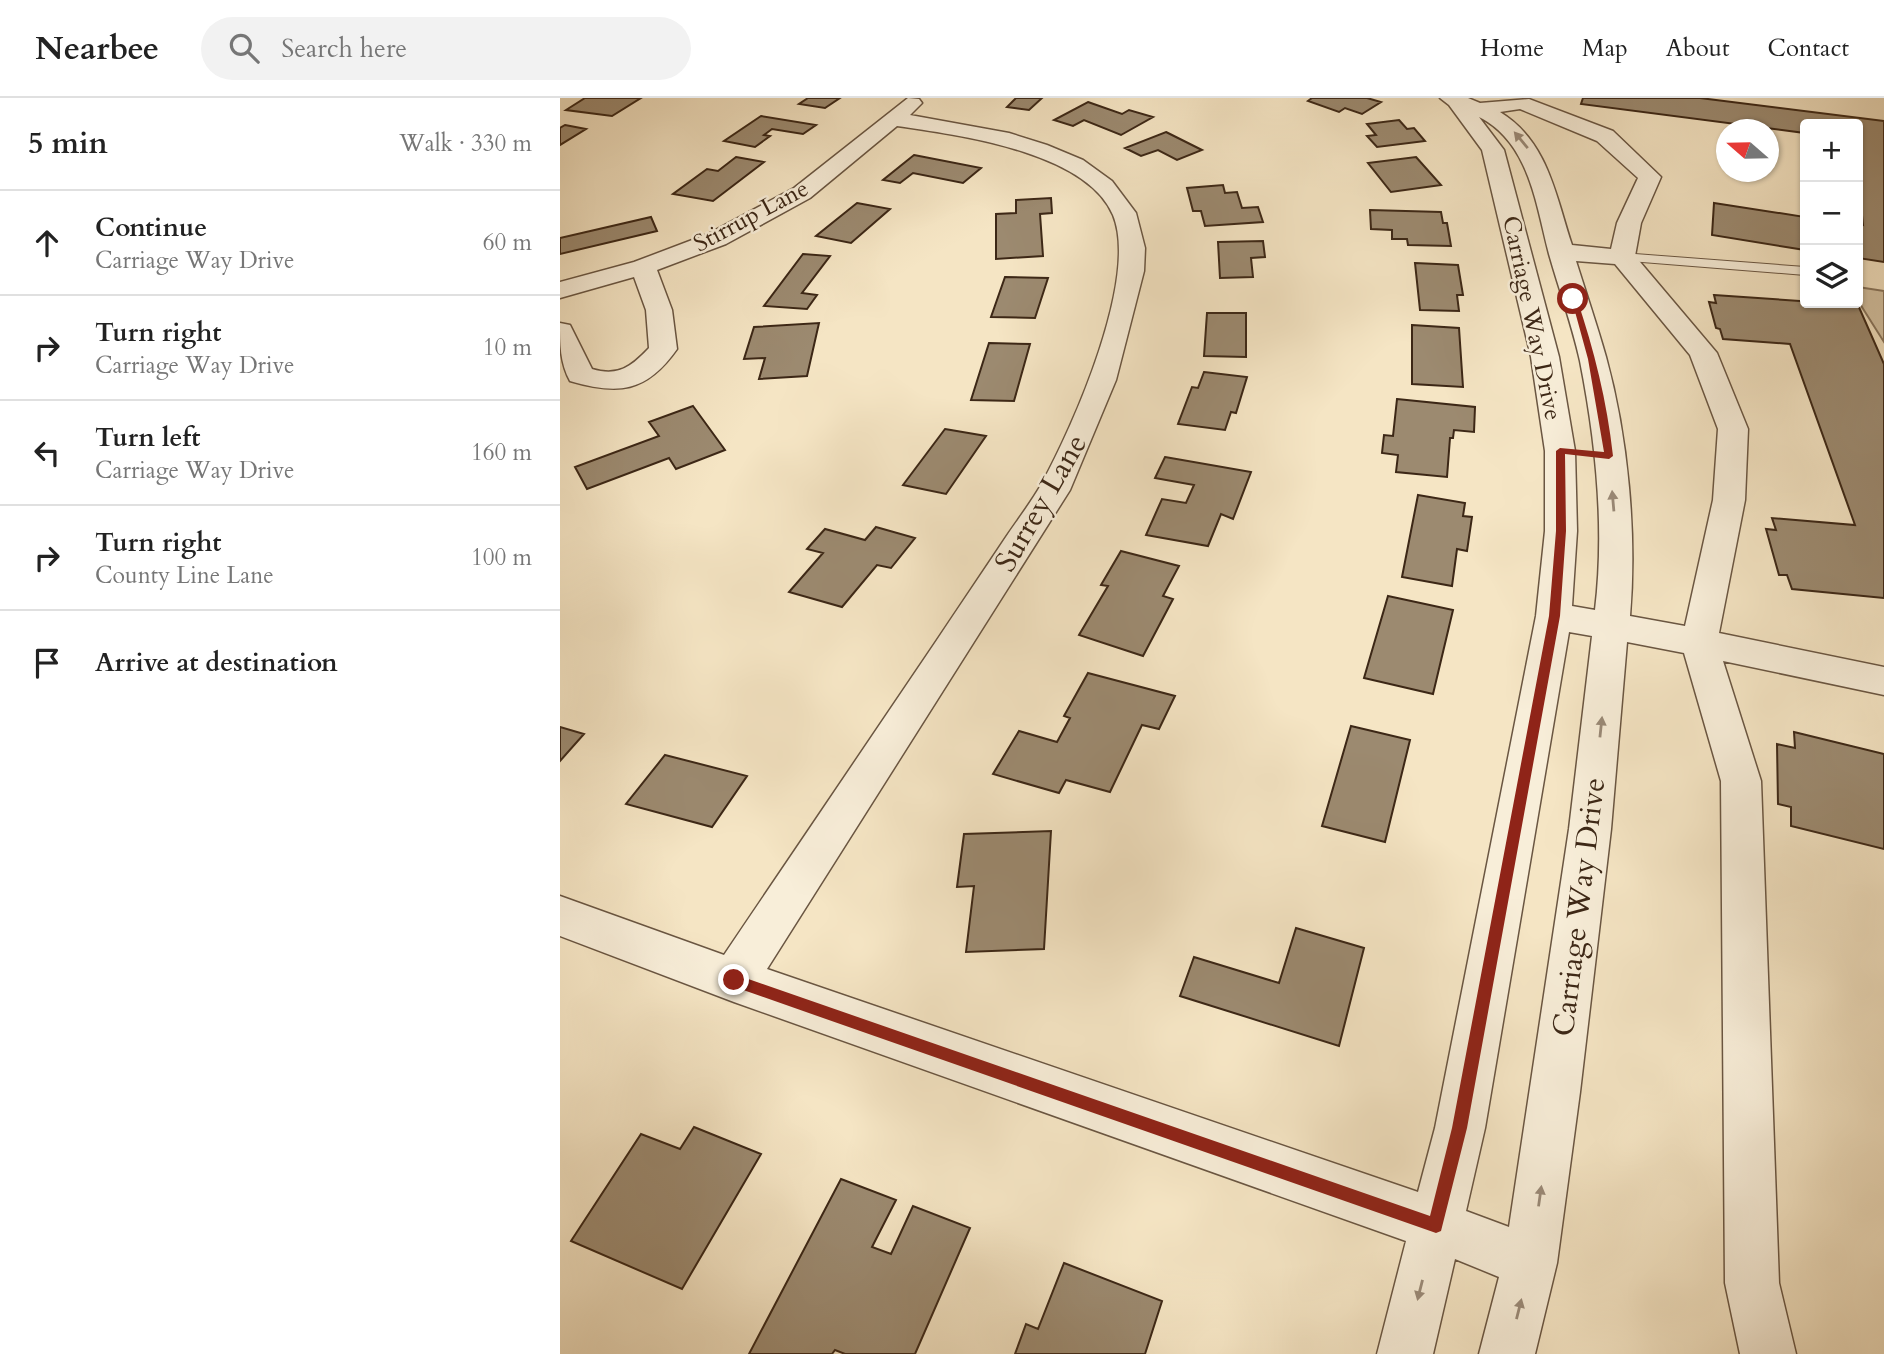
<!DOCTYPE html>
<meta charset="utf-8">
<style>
:root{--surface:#fff;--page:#f2f2f2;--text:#222;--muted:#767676;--line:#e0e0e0}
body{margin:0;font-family:Cardo,serif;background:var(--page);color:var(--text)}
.controls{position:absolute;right:21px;top:21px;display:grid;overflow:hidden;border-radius:7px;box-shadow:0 2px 5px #0004}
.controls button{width:63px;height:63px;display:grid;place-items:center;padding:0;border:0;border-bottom:2px solid var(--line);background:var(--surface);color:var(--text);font:35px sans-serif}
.compass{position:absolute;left:1156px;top:21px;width:63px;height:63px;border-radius:50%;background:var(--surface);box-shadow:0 2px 5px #0004;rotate:290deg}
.stop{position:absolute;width:21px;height:21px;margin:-16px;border:5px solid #8f2418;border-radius:50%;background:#fff}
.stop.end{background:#8f2418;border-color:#fff;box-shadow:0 2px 7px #0008}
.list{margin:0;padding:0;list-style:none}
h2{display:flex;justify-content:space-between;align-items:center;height:91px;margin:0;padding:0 28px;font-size:30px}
h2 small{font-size:23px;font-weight:400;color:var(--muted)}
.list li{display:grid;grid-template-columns:46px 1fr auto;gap:21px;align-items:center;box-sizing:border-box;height:105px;padding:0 28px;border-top:2px solid var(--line)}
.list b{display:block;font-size:26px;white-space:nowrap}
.list p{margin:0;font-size:23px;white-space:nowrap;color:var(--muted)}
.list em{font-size:23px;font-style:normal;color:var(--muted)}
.icon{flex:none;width:38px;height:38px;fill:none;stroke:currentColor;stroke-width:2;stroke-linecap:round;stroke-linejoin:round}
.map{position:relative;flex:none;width:1324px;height:1256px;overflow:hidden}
header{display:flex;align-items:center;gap:42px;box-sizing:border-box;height:98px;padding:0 35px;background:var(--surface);border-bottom:2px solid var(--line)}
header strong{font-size:33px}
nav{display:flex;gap:38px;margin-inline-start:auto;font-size:24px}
.search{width:490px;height:63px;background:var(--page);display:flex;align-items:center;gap:18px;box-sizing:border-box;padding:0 24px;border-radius:38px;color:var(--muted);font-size:26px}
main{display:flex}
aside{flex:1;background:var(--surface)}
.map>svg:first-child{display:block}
</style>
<header>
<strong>Nearbee</strong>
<div class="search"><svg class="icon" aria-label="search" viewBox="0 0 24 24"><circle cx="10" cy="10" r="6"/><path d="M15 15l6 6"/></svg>Search here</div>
<nav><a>Home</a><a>Map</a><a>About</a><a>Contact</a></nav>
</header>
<main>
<aside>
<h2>5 min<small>Walk · 330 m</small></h2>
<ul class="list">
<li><svg class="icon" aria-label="ahead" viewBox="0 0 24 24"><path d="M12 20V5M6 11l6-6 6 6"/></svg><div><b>Continue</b><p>Carriage Way Drive</p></div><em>60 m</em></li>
<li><svg class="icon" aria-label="right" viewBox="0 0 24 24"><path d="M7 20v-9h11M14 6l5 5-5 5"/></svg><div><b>Turn right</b><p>Carriage Way Drive</p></div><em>10 m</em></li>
<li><svg class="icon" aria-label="left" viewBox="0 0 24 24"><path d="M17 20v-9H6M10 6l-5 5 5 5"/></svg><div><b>Turn left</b><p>Carriage Way Drive</p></div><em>160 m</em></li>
<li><svg class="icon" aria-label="right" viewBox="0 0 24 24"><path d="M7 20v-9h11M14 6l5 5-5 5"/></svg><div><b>Turn right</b><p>County Line Lane</p></div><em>100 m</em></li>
<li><svg class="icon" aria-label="arrive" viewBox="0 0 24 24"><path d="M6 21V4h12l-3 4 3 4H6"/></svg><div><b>Arrive at destination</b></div></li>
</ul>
</aside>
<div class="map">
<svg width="1324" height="1256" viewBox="0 0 1324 1256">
<rect width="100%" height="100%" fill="#f5e5c4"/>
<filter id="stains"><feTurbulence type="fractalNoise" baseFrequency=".00286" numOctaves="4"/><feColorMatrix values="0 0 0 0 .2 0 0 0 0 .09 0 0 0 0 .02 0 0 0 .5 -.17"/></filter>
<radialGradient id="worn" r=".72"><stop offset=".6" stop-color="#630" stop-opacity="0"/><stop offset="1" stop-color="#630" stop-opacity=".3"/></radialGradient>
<path fill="#d6c5a6" stroke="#89765e" stroke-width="2" d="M1298,189l26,4v51l-24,-38 -8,-1h6z"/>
<path fill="#9c8a70" stroke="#3c2716" stroke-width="2" d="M25,0h56l-29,18 -46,-6z
M248,0h32l-15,10 -26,-4z
M456,0h26l-13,12 -22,-3z
M752,0h55l14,4 -19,12 -17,-6 -6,4 -31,-11z
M1023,0h117l184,23v141l-26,-4v-34l5,1 -5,-48v-53h-53v9l-224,-29z
M528,4l34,12 7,-4 24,7 -32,18 -37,-15 -11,6 -19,-6z
M201,18l55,9 -13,9 -31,-5 -8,6 6,1 -15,11 -31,-6z
M839,22l8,9 7,-1 11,13 -48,6 -10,-11 9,-1 -9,-11z
M5,27l21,4 -26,16v-17z
M606,34l36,18 -25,10 -19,-10 -17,6 -16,-8z
M354,57l67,13 -18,15 -50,-10 -13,10 -17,-3z
M176,59l28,5 -51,39 -40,-7 34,-25 11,2z
M856,59l25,28 -50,7 -23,-29z
M663,87l2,8 12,-1 5,16 16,-1 5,15 -58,4 -4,-15h-8l-6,-23z
M491,100l1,15 -12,1 3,42 -47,3v-45l20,-1v-13z
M297,105l33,6 -39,34 -35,-7z
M1154,105l91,14v33l-93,-15z
M810,112l71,2 2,11h4l4,23 -43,-1 -1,-6h-15v-9l-21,-1z
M91,119l6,14 -97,23v-16z
M703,143l2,16 -14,1 2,19 -33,1 -2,-36z
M243,156l27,2 -28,37 15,2 -10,14 -43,-3z
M855,165l43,2 5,30h-6l2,16 -39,-1z
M445,179l43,1 -13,40 -44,-1z
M1154,197l144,10 26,59v234l-92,-9 -5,-14h-8l-13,-46 10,1 -4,-12 83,7 -65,-181 -67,-5 -3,-10 -4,-1 -7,-26 7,1z
M647,215h39v44l-42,-1z
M259,225l-12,53 -48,3 6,-21 -21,1 10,-32z
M852,227l47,3 4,59 -51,-3z
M429,245l41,1 -16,57 -43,-1z
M644,274l43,5 -11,36 -5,-1 -6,18 -47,-6 14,-37 6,1z
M837,301l78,8 -1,25 -20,-2 -1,8h-3l-3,39 -51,-5 2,-17 -16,-2 2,-18 9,1z
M133,308l32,44 -49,19 -7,-11 -82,31 -12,-22 84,-31 -10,-14z
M385,331l41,7 -40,58 -43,-9z
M605,359l86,15 -18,47 -12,-5 -13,32 -62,-11 16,-36 24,4 8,-18 -39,-7z
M858,397l47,8 -2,13 9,1 -5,34 -10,-2 -5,37 -50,-9z
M316,429l39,11 -24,30 -14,-3 -35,42 -53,-15 34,-39 -16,-4 18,-20 40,11z
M561,453l58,15 -16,30 10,3 -30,57 -64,-21 29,-49 -7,-1z
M828,498l65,14 -20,84 -69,-16z
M528,575l87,23 -16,33 -17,-4 -32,67 -44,-12 -7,13 -66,-19 26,-43 38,11 13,-24 -6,-2z
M791,628l59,14 -25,102 -63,-16z
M0,629l24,7 -24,27z
M1234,634l90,22v95l-93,-23v-19l-13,-3 -1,-60 18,4z
M105,657l82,21 -35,51 -86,-23z
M491,733l-7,118 -78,3 8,-66 -17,1 7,-53z
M736,830l68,20 -25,98 -159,-50 14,-39 85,26z
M134,1029l67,27 -79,135 -111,-48 70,-107 39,15z
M281,1081l55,21 -24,47 19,7 22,-48 57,22 -55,126h-70l-10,-4 -3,4h-83z
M504,1165l98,38 -17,53h-130l11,-30 12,5z"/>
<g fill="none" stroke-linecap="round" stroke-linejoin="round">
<g stroke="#6a5642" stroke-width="2">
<path id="lane" d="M1062,155l183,14v8l-188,-15 -2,-3 2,-3z"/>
</g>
<g stroke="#6a5642" stroke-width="3">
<path id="street" d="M348,0l11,1 3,4 -12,12 99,18 38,12 36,15 29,21 24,32 9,35 -1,23 -28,109 -46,110 -303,479 651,223 17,-64 101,-512 9,-85v-80l-14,-94 -49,-207 -33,-45 -9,-7h28l12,5 49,-4 84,32 48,46 -20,46 -6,33 82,97 31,76 -3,71 -26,133 165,34v28l-161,-34 38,120 18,502 17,71h-56l-15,-71 -4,-502 -37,-128 -57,-11 -16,187 -31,263 -23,171 -22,91h-56l20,-77 -44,-18 -22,95h-56l29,-113 -672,-239 -174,-66v-40l164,59c71,-105 142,-210 213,-315 22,-33 45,-67 67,-100 12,-18 26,-36 37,-55 32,-58 98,-207 72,-270 -27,-64 -156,-80 -216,-89l-87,72 -84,46 -69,26 15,40 5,39c-31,44 -59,46 -107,32 -10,-18 -10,-37 -10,-58l10,2 22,44c26,8 39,-2 57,-21l-3,-38 -12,-33 -74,21v-16l74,-20 74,-28 86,-46zM960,11l77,32 41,37 -21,45 -6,26 -39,-4c-16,-48 -24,-104 -72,-133zM919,19c51,26 57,88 70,137 10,35 23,71 31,107 16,81 25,168 15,249l-23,-4 5,-75 -2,-80 -16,-94 -55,-207zM1016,163l39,3 75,91 28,74 -5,71 -28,126 -55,-10c7,-82 -2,-179 -24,-259 -9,-32 -20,-64 -30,-96zM1009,534l23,4 -23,193 -60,398 -43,-16 19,-83z"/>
</g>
<use href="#lane" fill="#f8eed9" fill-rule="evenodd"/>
<use href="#street" fill="#f8eed9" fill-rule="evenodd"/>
</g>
<defs><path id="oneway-solid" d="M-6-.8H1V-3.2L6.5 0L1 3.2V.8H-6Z" transform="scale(1.75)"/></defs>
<g fill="#9a8a78">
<use href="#oneway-solid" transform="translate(961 42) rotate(-130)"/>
<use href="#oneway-solid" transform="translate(1053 403) rotate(-95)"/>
<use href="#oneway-solid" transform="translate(1041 629) rotate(-84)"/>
<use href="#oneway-solid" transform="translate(980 1098) rotate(-82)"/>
<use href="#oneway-solid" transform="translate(860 1192) rotate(104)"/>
<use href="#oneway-solid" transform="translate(959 1211) rotate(-76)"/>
</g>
<path fill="#8f2418" d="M1011,199l6,2c17,51 30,102 36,157l-4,3 -44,-5 1,77 -6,85 -93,512 -26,103 -5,2 -707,-248v-9l5,-2 696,242 22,-88 97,-512 7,-85v-80l4,-3 44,4 -16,-93z"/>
<g text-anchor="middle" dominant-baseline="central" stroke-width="5" stroke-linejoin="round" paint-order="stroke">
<g font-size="24" fill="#3c2716" stroke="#f8eed9">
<text transform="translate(191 118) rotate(-28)">Stirrup Lane</text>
<text transform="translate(972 220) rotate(78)">Carriage Way Drive</text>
</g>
<g font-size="30" fill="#3c2716" stroke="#f8eed9">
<text transform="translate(481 405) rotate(-60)">Surrey Lane</text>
<text transform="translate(1019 809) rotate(-83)">Carriage Way Drive</text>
</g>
</g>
<rect width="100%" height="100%" filter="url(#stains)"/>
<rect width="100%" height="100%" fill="url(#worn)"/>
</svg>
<div class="controls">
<button>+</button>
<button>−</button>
<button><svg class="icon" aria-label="layers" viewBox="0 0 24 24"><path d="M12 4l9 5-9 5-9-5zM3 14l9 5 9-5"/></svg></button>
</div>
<svg class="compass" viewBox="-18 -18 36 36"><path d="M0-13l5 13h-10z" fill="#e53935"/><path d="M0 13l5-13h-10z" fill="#767676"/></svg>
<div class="stop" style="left:1013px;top:201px"></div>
<div class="stop end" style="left:174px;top:882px"></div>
</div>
</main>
